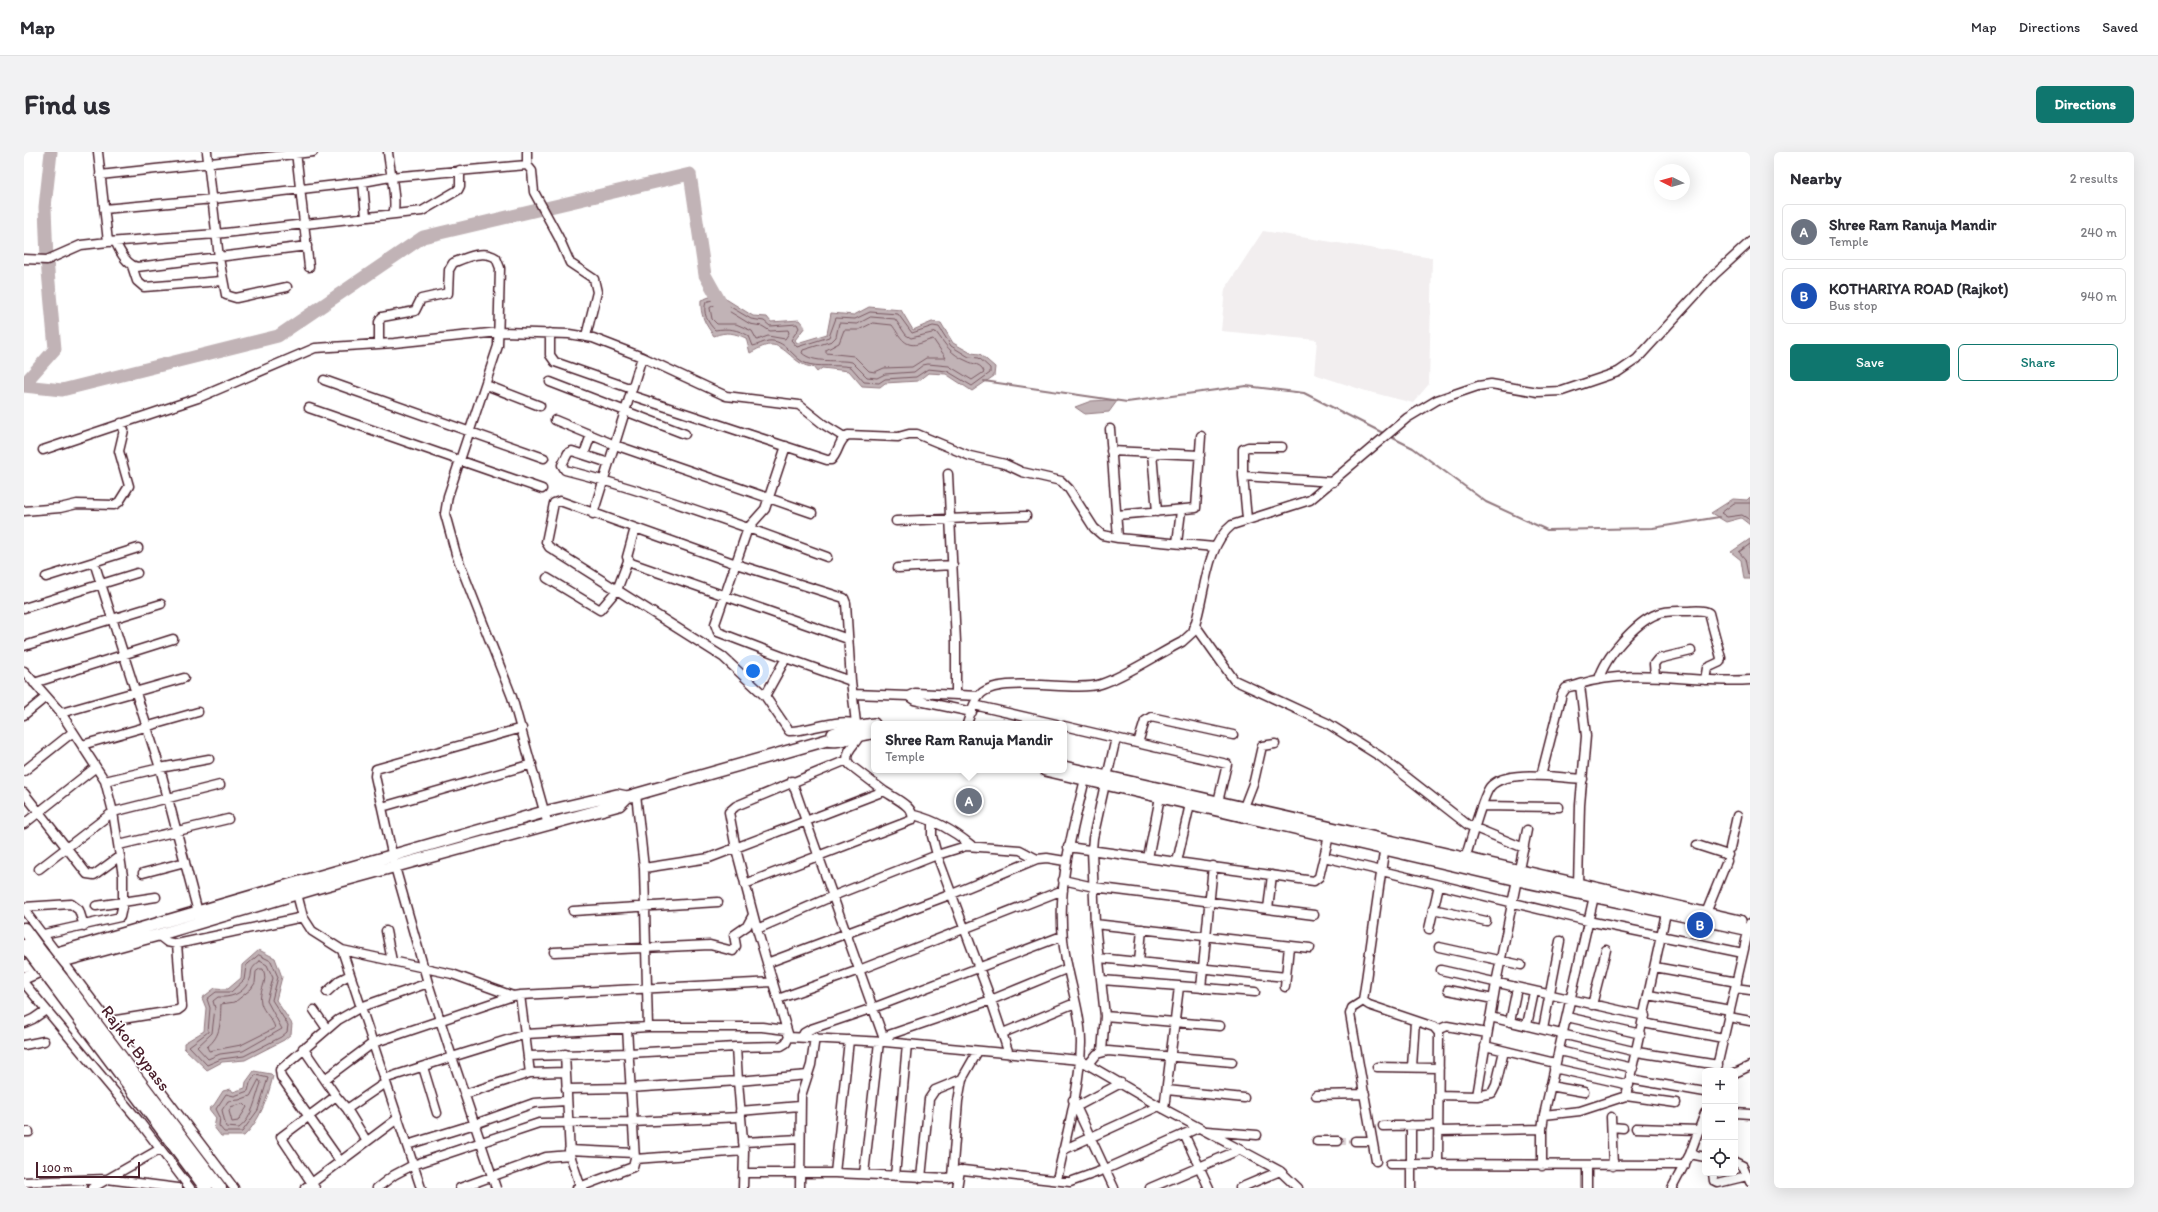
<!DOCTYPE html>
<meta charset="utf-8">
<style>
:root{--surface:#fff;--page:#f2f2f3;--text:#2b2b33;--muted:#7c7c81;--line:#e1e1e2;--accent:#0f766e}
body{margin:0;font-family:Itim,sans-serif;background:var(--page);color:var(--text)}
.controls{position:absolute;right:12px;bottom:12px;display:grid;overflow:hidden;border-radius:6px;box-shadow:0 4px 16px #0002}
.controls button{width:36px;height:36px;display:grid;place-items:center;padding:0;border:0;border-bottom:1px solid var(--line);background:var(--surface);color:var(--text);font:20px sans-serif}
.compass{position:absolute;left:1630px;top:12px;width:36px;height:36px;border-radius:50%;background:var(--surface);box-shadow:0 4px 16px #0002;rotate:275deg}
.scale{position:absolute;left:12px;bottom:10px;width:104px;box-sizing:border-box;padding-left:4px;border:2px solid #4a1f2b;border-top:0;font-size:11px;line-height:14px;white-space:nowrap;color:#4a1f2b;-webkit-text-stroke:3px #fff;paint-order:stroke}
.you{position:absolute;left:729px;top:519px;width:14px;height:14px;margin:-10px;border:3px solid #fff;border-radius:50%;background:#1a73e8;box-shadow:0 0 0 6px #1a73e833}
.badge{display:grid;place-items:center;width:26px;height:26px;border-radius:50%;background:var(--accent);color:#fff;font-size:13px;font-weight:700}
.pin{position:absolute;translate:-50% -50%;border:2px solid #fff;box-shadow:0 1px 4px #0006}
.popup{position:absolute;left:847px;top:569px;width:196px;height:52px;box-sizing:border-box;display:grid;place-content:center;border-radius:6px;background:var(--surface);filter:drop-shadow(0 1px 3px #0005);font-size:13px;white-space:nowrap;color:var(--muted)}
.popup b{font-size:15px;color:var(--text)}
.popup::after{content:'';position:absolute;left:50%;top:100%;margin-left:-8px;border:8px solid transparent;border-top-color:var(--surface)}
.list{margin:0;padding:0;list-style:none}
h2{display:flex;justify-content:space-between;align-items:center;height:52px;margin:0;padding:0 16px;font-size:17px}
h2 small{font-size:13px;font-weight:400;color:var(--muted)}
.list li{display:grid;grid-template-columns:26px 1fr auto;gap:12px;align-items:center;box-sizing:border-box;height:56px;margin:0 8px 8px;padding:0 8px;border:1px solid var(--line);border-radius:6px}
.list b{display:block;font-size:15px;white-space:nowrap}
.list p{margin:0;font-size:13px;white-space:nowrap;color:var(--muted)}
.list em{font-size:13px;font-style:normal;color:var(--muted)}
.actions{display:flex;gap:8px;padding:12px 16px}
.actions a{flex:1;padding:9px 0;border:1px solid var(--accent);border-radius:6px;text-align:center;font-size:14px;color:var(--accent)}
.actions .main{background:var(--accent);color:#fff}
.icon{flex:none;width:22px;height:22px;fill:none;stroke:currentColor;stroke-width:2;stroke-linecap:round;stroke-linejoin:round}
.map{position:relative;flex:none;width:1726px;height:1036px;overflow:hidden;border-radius:6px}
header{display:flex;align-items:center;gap:24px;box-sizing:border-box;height:56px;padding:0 20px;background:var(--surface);border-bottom:1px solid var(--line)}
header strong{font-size:19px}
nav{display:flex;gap:22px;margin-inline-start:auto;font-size:14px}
.intro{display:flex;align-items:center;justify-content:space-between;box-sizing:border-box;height:96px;padding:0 24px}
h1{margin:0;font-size:28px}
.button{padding:10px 18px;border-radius:6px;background:var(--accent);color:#fff;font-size:14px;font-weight:700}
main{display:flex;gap:24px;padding:0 24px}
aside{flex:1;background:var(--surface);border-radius:6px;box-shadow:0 4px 16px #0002}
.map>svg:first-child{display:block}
</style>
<header>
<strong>Map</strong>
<nav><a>Map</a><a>Directions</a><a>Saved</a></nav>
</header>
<div class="intro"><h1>Find us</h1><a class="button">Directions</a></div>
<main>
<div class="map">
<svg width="1726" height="1036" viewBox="0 0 1726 1036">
<rect width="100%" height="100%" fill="#fff"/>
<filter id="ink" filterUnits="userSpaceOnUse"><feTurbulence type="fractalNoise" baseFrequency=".025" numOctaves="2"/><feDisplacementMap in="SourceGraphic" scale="8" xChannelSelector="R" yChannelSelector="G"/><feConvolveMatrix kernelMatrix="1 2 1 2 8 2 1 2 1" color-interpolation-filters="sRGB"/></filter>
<g filter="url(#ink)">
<path fill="#f2eeef" d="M1239,79l169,27 -3,126 -16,19 -47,-12 -52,-17 3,-34 -96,-9 4,-42z"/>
<path fill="#c1b3b6" stroke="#91787e" d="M694,142l35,22 14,1 4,5 28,-2 6,7 -10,13 2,3 30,-9 4,-21 23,2 15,-8 32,3 12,20 19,-8 9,1 12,20 18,10 9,1 15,13 -1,9 -22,15 -26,-17 -18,-1 -10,8 -33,2 -5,4 -18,-1 -13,-15 -27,-3 -5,4 -4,-5c-19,-1 -27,-23 -43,-22 -6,0 -14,5 -20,8l-4,-15c-12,-5 -19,-7 -32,-2 -9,-12 -14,-21 -13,-36z
M1084,248l9,1 -8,11 -24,2 -10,-7 16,-6z
M1726,345v28l-9,-7 -15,4 -15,-9 22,-14 14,1z
M1726,387v40h-6l-3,-19 -10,-8z
M235,798l16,8 7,19 -6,23 16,24 -1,10 -7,6 -39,20 -23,2 -15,8 -23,-22v-5l20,-12 2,-23 -4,-10 13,-10 13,1 13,-11 1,-13z
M230,919l17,3 2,2c-5,21 -13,45 -29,60h-23l-7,-9 2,-9 -7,-9 5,-4 9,-14 8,-2 2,3 12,-4 1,-6z"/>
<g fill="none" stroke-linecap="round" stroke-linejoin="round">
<path stroke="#7a5a63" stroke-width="1" d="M693,147l34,20 13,2 6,5 27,-2 2,4 -8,12 6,7 32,-10 7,-19 19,1 15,-7 28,2 14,19 21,-7 6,1 12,19 18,11 10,1 11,10v5l-18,13 -25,-15 -19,-2 -12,8 -31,2 -6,4 -15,-1 -13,-15c-15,-3 -33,1 -46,-4 -13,-6 -20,-24 -37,-22 -5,1 -10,4 -15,5l-4,-10c-12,-7 -21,-8 -34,-6 -7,-7 -13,-17 -9,-28z
M693,152l33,20 12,2 8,5 18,-1 1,3 -4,6 -17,-3 -11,4 -5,-9 -16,-7h-19l-5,-5 -2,-11z
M847,165l24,2 11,16 5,3 25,-6c10,13 14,22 31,29 7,4 14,2 17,11l-12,8 -23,-14 -21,-2 -5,1 -9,7 -29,2 -8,4 -10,-1 -15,-15c-15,-3 -38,2 -50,-9l1,-3 29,-9 4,-4 3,-14 18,1z
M849,171l19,2c7,9 12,23 26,19 5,-1 10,-4 15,-5l13,19h-20l-14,9 -28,1 -9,4 -6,-1 -15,-15 -28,-3v-3l13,-7 5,-13h14z
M1726,351h-16l-13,10 6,4 15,-2 8,5
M1726,392l-11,8 6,7 3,15 2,1
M235,803l12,6 7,16 -6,23 16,25 -1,7 -6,5 -37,19 -23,3 -14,6 -18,-19 19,-14 2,-24 -3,-9 9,-7h15l13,-12 2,-14z
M236,809l7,4 6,13 -6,23 15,28 -39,22 -23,3 -12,5 -11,-12 15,-14 3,-25 -2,-7 5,-4c12,1 24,-3 30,-14 7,-11 -2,-11 12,-22z
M236,817h3c6,14 -5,21 -2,34 2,9 12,16 14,25l-34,17 -32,6 -2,-4c15,-12 13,-25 14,-43l14,-2 16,-13 4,-6 1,-11z
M232,923l12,3 -10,32 -16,22h-18l-5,-6 1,-9 -4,-8 10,-15 8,2 14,-5 2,-8z
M235,928l2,3c-6,15 -8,35 -22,45l-13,-1 -4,-17 6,-9 11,-1 11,-4z
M220,952l3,3 -9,14 -6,1 -3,-11 2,-4z"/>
<path stroke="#91787e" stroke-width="2" d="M960,229l143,21 119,-16 58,7 81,41
M1365,284l24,12 73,54 61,28 106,-2 66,-11"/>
<path stroke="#c1b3b6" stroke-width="13" d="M0,232l31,-35 -8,-89 -2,-53 6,-55
M0,234l38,4 216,-54 145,-99 267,-63 15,101 19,34"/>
<path stroke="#dbd2d5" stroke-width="8" stroke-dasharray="8 4" stroke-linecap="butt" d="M1314,989h17"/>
<g stroke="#4a1f2b" stroke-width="11">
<path id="minor" d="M183,0l12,106 7,37 10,3 51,-11
M272,0l13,115
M364,0c1,13 10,52 5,61
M503,13v-13
M76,23l213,-23
M339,30l3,35
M80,57l109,-10 150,-17 27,-5 137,-12 5,6 2,21 25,46 11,25 24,16 3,13 -11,44
M84,90l108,-8 206,-23 36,-21 2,-4v-16
M92,91c4,9 11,22 21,24l170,-21
M0,107l23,1 34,-15 27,-3 -10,-90
M108,114l5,15 7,6 78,-6
M526,181v22l5,7 77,27
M355,192v-22l3,-5 33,-6 6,-12 27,-6 1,-23 4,-7c12,-5 30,-14 43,-5l4,10 -2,78 -50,150 -3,18 11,40 56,143 36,128
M300,228l220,78
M526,230l135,52
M462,233l54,21
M606,243l197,65h4c8,-7 7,-20 17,-25l50,2 11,-3h8l53,22 35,8 17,8 39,9 8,8 25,39 8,7 16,3 96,9
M285,256l233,81
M531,268l60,25 197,68
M1086,277l8,109
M762,294l-21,63 -17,19 79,29
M19,298l155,-52 117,-50 79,-5 105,-11 70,2 24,4 49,19 84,39 73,9 24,19 21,13
M1087,299l89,4
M1128,301l5,59
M560,302l7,-19
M585,311l-37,-12 -4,2 -6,12 3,5c63,16 123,37 183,58l-33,96 3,8 68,26 -21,38
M924,322l8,168v53
M1219,324l90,6
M0,359l36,-3 17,-4 37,1 5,-3 10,-16 -10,-35 5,-21 -3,-7
M569,362l49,-157
M1093,363l79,-7 5,-72
M1223,367l-4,-43v-27l5,-2h34
M872,369l130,-5
M611,376l-8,29 4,6 217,76
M1153,391l4,-32
M70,410l66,206 49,-9
M874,416l55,-3
M22,425l92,-29
M523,426l53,32 17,-20 11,-29
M0,456l113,-35
M1171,473l39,55 93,43 54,34 87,68 56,23
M0,494l137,-42
M762,506l65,23
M0,519l37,42 44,68 8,31 10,64v27l-3,14 -76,17
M1631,524l-1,-12 4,-5 33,-8
M1575,527c6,-22 37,-57 58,-65 10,-4 20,-3 30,-3 7,0 16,-2 22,2l1,4 11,41 -1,4 -13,6 -2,12
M10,531l139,-44
M829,542l55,2 7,-3 64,3
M884,544l6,4 58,12
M950,553l82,19
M37,561l123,-35
M0,563l22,-18
M943,572c3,-9 6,-21 12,-28 17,-23 93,-3 122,-12 25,-8 57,-30 81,-42l11,-10 2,-7c10,-31 11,-80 37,-100l78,-25 97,-82 30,-18 41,-14 13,-2 47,8 24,-1 56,-19 19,-13 77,-84 36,-33
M1040,574l163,38 -9,38
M1114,591l7,-22 6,-4 82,18
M58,593l116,-33
M0,619l49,-39
M1517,624l21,-82 4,-6c5,-2 10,-2 14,-4 56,-17 113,0 170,-4
M1083,625l9,-39
M81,629l55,-13 39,148
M768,629l14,40 78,-30 -34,-26 -3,-5c0,-16 15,-16 13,-34 -17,-11 -52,6 -71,5l-24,-35 -42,-39 -174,-110 -3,-5 8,-39 6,-2 176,63 108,34 2,5 5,78 5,42
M0,641l63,81 7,1 26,-19
M612,642l8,74 4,159
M1459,654l76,1
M358,655l150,-43
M1220,655l10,-26 8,-35 13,-2
M890,663c20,5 41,17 57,30
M908,670v14l5,19 54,145 18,54
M0,672l72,-57
M95,693l109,-26
M1361,693l-22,156 6,4 65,22 5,6 -1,132
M1673,693l31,10
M1044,695l246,34 5,-4 10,-41
M1706,696l7,-32
M1300,705l264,64 155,32
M1124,706l12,-61
M1441,707c5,-15 17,-62 25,-72 15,-19 71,-9 93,-8
M1153,710l13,-58
M620,716l65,-10 97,-37 79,221
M15,717l74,-57 107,-27
M119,721l42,-11
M1039,728l31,7 220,28
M721,732l167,-64c4,-13 -18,-22 -28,-29
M1554,733l2,-80 6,-69 -6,-51
M272,738l7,27 9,14 30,19 110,24 61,22 7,-1 10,78
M72,754l60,-9
M0,755l47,-3 8,6 5,16
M1244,757l4,-34
M1409,757l53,12
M0,758l210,278
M549,759l145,-9
M1682,761l21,-52
M1071,772l215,24
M733,777l76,-33 104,-41 29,-9 54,4 17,9 10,-1 18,3
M1405,777l10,-44
M362,779l6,30
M153,792l126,-27
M1415,795l82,18
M318,798l79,238
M530,800l156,-7 23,6 3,-5 -2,-11 13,-9 6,-11
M1075,806l187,19
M1115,810l3,-33
M743,811l185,-69 85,-35
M1631,815l82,15
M1417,818l204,46
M1078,828l153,12
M0,831l115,138 51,67
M1261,835l4,-41
M1177,836l12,-122
M1711,836l15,2
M1424,838l45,9
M303,840l13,-12 10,-5
M496,843l253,-13
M1625,843l81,15
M754,847l81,-29 204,-80
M1339,849l-11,7 -2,6 26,147
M1568,853l14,-55
M290,858l13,19
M1081,864l115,10
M1466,865l147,35 81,13
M1543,865l74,17
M1705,865l21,4
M86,869l68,-11 4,-3 -5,-63 -10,-2 -9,-7
M1486,870l7,-34
M0,871l9,-4 13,-9
M1619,871l80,15
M1503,873l7,-33
M1519,877l17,-88
M1414,878l9,-4 40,7
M979,881l72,-30
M765,885l96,5 195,18 84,49 116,62 18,17
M778,885l2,-4 7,-4 62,-21 189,-72
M859,885l108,-37 75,-31
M0,893l20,-4
M1461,894l70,17
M712,895l45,-1 5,-3 3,-6 -32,-108 -21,-80 -7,-37 7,-6 111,-46
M279,896l33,48 11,13
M1078,899l3,-35 -10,-92 -3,-74 1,-12 12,-54
M1535,899l74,17
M541,902l5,101 11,33
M505,904l100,-3 107,-6 2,34 70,-6
M1065,912l8,-10 11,-3 124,11
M399,915l14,46
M1353,915l62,1
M1388,915l3,-46
M1530,916l75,17
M1692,919l34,-148
M1711,921l15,-7
M301,927l48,-36 140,-47
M360,927l68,-22 -24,-74
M1607,927l74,13
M1526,934l34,6
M542,937l63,-1 109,-7 3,36
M1143,938l77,8
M441,942l65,-21 35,-1
M1292,943l49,-1
M1415,943l38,1 15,-3 4,-8 8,-34
M1453,944l19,-113 31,-153
M1602,944l50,7
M1049,948l41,88
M1052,955l45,-24
M1140,957l15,-122
M716,959l60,-5
M1711,961l15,1
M1520,963l36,-4 46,-15 40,-183
M1587,965l2,49
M1387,973v63
M1359,974l55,-1
M1588,975l11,1
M1612,976l63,2
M1183,979l50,4
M1415,979l103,-2
M0,980h5
M1160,982l25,54
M342,988l-19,-31 38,-26
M1293,989h21
M1331,989h17
M719,990l57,-3
M383,993l68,-21 59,-21 32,-2
M545,998l65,3
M1039,998l96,-44
M1666,1002l15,3
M611,1007l109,-8
M316,1009l-59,-84 -1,-7 58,-50 23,-13 67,-24 -33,-116 -20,-91 1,-7 146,-41
M1711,1010l8,4 7,16
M1366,1012l295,1
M1518,1014v-37l2,-14 51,-223
M720,1021h91l113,5 15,-8 107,12 36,-13 92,-41
M811,1021l14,-133
M1689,1021l1,8 4,2 29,-7
M840,1022l15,-132
M871,1024l12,-132
M928,1025l6,-76 4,-22 16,-28
M897,1026l8,-79 6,-9 27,-11
M1033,1028c9,-45 23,-91 24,-137 0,-34 -15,-70 -18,-104 -6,-56 10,-110 23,-164
M0,1030l83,-3 71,9
M68,1036l68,-39
M281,1036l92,-69
M291,1036l-34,-51 55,-41
M353,1036l17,-13 19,-10 126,-42 93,-1 109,-5 3,34 -1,37
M436,1036l86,-31 24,-2
M472,1036l-44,-131 74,-23 122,-7h114l24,3
M553,1036l56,-21 2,-8 -8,-131
M776,1036l1,-92 10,-31 4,-28
M933,1036l3,-18
M1126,1036l89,-38
M1216,1036l40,-17
M1563,1036v-22
M1648,1036l18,-34 15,-41"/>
</g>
<g stroke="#4a1f2b" stroke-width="14">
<path id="major" d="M809,582l16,-6 25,-4
M1040,615l676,154
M1021,618l473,110 232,50
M0,814l33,-13 236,-69 251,-72 73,-17 10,2
M0,826l39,-17 95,-26 165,-49 296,-81 8,-8 200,-57c12,4 32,-7 47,-7"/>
</g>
<g stroke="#4a1f2b" stroke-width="15">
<path id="highway" d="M0,777l16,22
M0,794l7,8
M38,827l158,209
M28,830l154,206"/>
</g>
<use href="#minor" stroke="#fff" stroke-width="8"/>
<use href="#major" stroke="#fff" stroke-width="11"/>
<use href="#highway" stroke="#fff" stroke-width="12"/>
<g stroke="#4a1f2b" stroke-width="15" stroke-linecap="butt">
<path id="highway-bridge" d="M16,799l22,28
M7,802l21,28"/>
</g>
<use href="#highway-bridge" stroke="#fff" stroke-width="12"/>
</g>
</g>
<g text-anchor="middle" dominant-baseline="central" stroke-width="3" stroke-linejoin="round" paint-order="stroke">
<g font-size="17" fill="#4a1f2b" stroke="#fff">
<text transform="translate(112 896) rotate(53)">Rajkot Bypass</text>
</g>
</g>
</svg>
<div class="controls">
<button>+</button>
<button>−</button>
<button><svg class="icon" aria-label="locate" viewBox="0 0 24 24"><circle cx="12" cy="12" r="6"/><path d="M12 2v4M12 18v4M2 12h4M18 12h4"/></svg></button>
</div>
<svg class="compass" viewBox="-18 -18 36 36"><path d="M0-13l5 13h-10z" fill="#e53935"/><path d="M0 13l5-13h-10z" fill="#7c7c81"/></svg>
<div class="scale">100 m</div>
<div class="you"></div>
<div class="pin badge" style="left:945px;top:649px;background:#6b7280">A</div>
<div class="popup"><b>Shree Ram Ranuja Mandir</b>Temple</div>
<div class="pin badge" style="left:1676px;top:773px;background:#1a4fb4">B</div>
</div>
<aside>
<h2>Nearby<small>2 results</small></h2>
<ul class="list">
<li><span class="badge" style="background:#6b7280">A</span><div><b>Shree Ram Ranuja Mandir</b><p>Temple</p></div><em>240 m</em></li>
<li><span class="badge" style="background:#1a4fb4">B</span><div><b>KOTHARIYA ROAD (Rajkot)</b><p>Bus stop</p></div><em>940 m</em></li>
</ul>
<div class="actions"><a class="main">Save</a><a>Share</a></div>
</aside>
</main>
